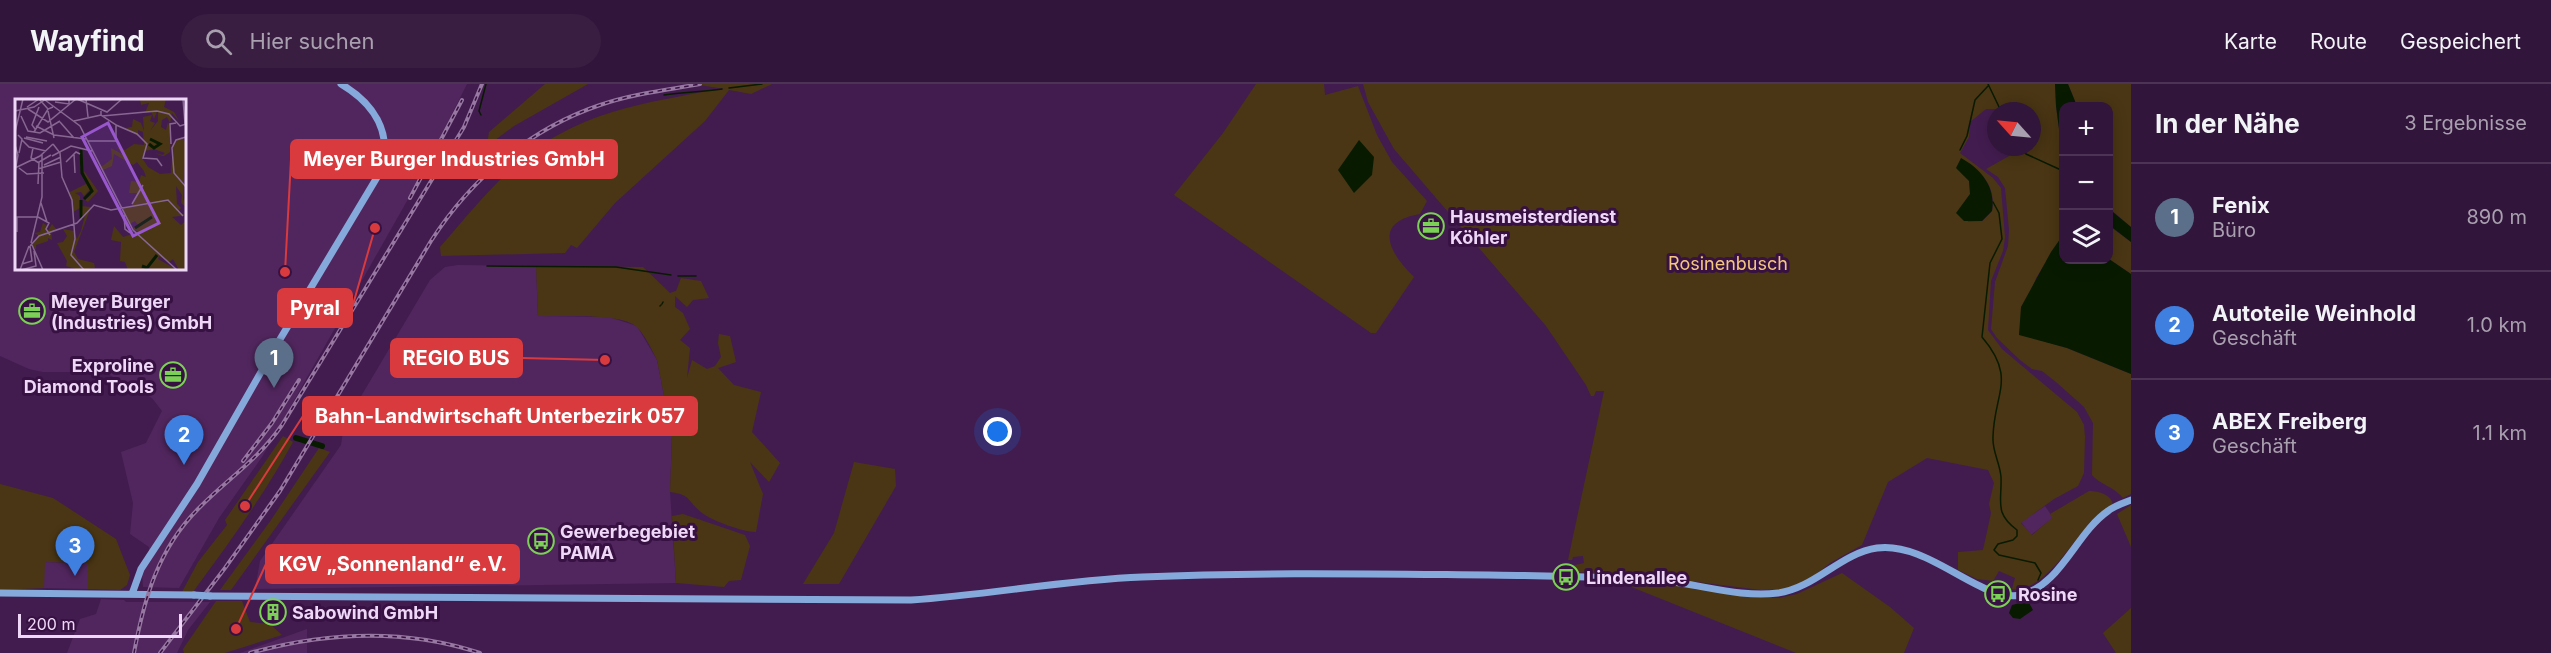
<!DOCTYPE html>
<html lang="de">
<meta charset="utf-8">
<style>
:root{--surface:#32153b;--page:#3a1e42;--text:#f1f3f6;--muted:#a89faf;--line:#4d3455;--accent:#8c9099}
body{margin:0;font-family:Inter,sans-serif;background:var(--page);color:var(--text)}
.controls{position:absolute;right:18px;top:18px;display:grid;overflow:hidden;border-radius:12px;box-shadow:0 3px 15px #0003}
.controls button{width:54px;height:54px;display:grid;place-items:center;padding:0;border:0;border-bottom:2px solid var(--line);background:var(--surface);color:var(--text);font:30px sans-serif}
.compass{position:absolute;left:1987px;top:18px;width:54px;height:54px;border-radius:50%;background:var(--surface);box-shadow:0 3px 15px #0003;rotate:297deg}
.scale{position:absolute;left:18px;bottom:15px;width:164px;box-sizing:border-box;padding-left:6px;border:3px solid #efd8f7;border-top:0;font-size:16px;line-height:21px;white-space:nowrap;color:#efd8f7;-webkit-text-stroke:4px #381143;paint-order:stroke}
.you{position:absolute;left:998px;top:348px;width:21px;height:21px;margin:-15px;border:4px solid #fff;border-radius:50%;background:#1a73e8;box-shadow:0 0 0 9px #1a73e833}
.badge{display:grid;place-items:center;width:39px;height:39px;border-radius:50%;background:var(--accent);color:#fff;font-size:20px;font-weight:700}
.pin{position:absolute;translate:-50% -50px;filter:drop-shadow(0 2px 3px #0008)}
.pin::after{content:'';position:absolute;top:32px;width:21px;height:18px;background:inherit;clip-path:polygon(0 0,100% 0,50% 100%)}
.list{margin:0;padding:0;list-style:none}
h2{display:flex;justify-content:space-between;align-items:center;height:78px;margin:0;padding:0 24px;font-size:26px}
h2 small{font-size:20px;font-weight:400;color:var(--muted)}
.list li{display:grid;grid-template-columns:39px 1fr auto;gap:18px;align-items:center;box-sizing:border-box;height:108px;padding:0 24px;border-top:2px solid var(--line)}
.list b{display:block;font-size:22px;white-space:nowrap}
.list p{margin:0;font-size:20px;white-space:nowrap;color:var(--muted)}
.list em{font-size:20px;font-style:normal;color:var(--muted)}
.icon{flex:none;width:33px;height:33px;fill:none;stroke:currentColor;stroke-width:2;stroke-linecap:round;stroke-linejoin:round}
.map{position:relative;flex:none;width:2131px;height:569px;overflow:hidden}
header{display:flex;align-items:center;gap:36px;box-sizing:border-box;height:84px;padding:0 30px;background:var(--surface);border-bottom:2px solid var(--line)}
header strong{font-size:28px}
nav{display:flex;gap:33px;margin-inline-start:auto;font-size:21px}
.search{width:420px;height:54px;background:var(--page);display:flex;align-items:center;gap:15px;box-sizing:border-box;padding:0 21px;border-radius:33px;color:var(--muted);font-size:22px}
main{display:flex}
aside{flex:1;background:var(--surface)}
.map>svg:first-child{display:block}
</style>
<header>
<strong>Wayfind</strong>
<div class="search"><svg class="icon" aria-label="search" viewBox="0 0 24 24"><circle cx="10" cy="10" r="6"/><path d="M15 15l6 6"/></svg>Hier suchen</div>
<nav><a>Karte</a><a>Route</a><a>Gespeichert</a></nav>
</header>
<main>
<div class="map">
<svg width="2131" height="569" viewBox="0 0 2131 569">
<rect width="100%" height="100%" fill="#421c4f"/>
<path fill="#51265e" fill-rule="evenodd" d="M0,0h467l-51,101 -154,272 -43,61 -40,70 -36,-1 -1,-14 6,-10 1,-16 -19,-13 3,-31 -12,-51 25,-9 16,-32 -10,-13 -48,-26h-61l-14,-3 -29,-13zM16,16h168v168h-168z
M458,181l78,1 2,50 71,1 28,9 20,34 15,76 -2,56 6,91 -421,6 5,-28 81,-116 3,-20 86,-145 15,-13z
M2045,422l8,12 -22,17 -10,-13z
M44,478l44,1v26l-44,-1z
M101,515l23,1 2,2h84l-22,28 -11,23h-110l13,-34 16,-5z
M307,545v24h-67z"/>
<path fill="#4a3614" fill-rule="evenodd" d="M545,0h43l-74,42 -27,20 2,-14z
M693,0h79l-21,10 -22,-4 -24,31 -90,82 -38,45 -6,-3 -6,8 -124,3 -1,-9c35,-40 70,-86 118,-112 34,-19 71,-29 108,-36 19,-3 40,-9 59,-10z
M1256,0h68l1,11 33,-9 19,49 15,27 35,39 -7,13c-47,8 -32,38 -6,63l-38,56h-5l-197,-138 49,-62z
M1363,0h692l1,22 5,38 -2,27 4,13v51l-27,43 -17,56 48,14 64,26v120l-8,4c-10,-12 -24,-14 -31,-23l1,-52 -9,-16 -28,-25 -14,-11 -10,-2 -12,-9 -23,-22 -6,-9 4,-47 13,-36 1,-16 -4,-42 -7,-11 -12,-8 32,-18 -2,-4h16v-36h-35l-1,-2h-10l-16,13 -1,15 -9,16 33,25 8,10 4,49 -2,14 -12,30 -3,49 14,19 75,63 7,13 1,12 -1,36 -6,13 -24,13 -33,24 11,12 20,-17 -2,-4 39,-23c10,0 23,4 24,14 -7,5 -16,10 -22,17 -20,21 -48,71 -79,67l3,-11 -16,-7 -6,10 -16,-2 -19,-9v-18l25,-2 8,-37 -2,-9 5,-21 -6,-13 -61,-12 -39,24 -26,63 -32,18 -21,17 -24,9 -24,1 -127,-16 -65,-2 2,-6 13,-3 -1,-7 -10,1 -1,3h-4l36,-169h-8l-2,5h-3l-5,-11 -40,-59 -152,-177 -26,-47zM1969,79c16,13 27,26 23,48l-10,10 -14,1 -3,-21 5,-7z
M2068,0h63v143l-22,-19 1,-48 -2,-54h-31z
M2108,141l23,17v32l-22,-15z
M536,182l107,1 27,26 6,-2 5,-13 20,3 8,17 -16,2 -6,7 -12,-11v11l8,6 7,16 -10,11 10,8 -3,30 5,-18 15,9 8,-3 6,-9 -3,-14 1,-9 11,2 6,26 -18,6 16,17 27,7 -9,40 28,31 -11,19 -19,-20 13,32 -7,38c-13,0 -44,-11 -55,-20 -15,-12 -9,-17 -31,-20l2,-56 -15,-76c-5,-10 -11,-23 -19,-32 -14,-16 -79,-11 -100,-12z
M283,352l10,6c-29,53 -64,101 -100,150h-11l16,-30 29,-37 -2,-5z
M319,364l11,4 -99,138h-11l51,-70z
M854,378l41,7 1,17 -57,98h-36l31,-51z
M0,400l53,14 63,41 14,36 -3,10 -7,5 -32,-1v-26l-43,-1 -1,26 -44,2z
M2131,421v42l-14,-33z
M683,430l62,21 5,11 -9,34 -12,1 -5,6 -48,-4 -4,-67z
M1842,489l48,34 24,21 -10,25h-108l-177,-71 53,2 82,13 25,1 18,-4z
M216,517h26l8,21 20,2 12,11 -57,18h-41l-1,-4z
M2131,524v45h-15l-13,-20z"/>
<path fill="#081b01" d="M2055,0h13l9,22h-9l-3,-2 -1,2 -1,78 -4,-13 2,-27 -5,-38z
M1359,56l15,17 -2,18 -18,18 -16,-23z
M1961,74c20,11 35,29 31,53l-10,10h-18l-8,-8 14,-19 -1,-13 -13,-13z
M2108,124l23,19v15l-22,-17z
M2063,151l1,25 45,-1 22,15v100l-64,-26 -48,-13 2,-28 30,-55z
M2028,517l5,9 -13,9 -7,-1 -4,-5 3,-8z"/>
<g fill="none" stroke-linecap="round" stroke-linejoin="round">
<path stroke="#081b01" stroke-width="1.5" d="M1988,0l13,27
M729,4l33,-4
M664,11c20,-3 38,-3 58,-6
M481,31l-2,-4 7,-27
M2020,63l6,7 35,16
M1960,66l7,-14 8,-36 13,-14
M1993,118l6,11 3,26 -12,24 -8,74c35,41 12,56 11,100 -1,14 7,26 8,40 1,25 -7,36 16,53v6l-4,4 -15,4 -4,6 5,5 36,8 6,10 -3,7
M487,182l129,1 55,8
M678,192h18
M662,220l1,-2
M660,222l1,-1"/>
<path stroke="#081b01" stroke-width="6" d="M296,354l26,8"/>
<path stroke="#86a9db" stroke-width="7" d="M0,509l194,2
M132,510l9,-25 56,-85 76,-133 109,-182c10,-38 -9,-66 -41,-85
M210,512l701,4c77,-5 153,-20 231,-23 115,-5 232,-3 347,-2 58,1 116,1 174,6 37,3 77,17 115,12 37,-5 63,-40 99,-45 52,-7 105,56 144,47 40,-10 55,-62 87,-84 6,-5 15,-8 23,-11"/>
<g stroke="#9778a2" stroke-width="4">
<path id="rail" d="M410,114l52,-98
M243,377l29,-38 27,-43
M134,569c10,-54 24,-104 64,-144 29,-30 60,-49 84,-84l182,-298 18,-43
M160,569l65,-85 55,-77 151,-250c40,-62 98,-112 169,-136 32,-11 66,-15 100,-21
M250,569c76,-21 154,-25 230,0"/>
</g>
<use href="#rail" stroke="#381143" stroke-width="1.5" stroke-dasharray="4.5" stroke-linecap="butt"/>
<path stroke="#86a9db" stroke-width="7" d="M194,511l16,1"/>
</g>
<defs>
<g id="office-ring" transform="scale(1.35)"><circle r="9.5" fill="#381143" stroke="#7bd156" stroke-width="1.5"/><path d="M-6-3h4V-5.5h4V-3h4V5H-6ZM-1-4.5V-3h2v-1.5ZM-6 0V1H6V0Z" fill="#7bd156"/></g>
<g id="bus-ring" transform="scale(1.35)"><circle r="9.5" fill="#381143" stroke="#7bd156" stroke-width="1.5"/><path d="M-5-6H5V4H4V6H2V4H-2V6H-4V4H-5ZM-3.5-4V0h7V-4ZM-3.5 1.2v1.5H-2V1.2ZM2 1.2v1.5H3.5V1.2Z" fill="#7bd156"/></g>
<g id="building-ring" transform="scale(1.35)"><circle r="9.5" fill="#381143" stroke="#7bd156" stroke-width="1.5"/><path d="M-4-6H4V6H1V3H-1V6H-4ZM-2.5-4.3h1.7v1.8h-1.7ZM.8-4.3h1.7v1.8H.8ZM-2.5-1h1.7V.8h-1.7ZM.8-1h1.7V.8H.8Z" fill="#7bd156"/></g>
</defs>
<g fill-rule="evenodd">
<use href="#office-ring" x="1431" y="142"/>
<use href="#office-ring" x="32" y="227"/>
<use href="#office-ring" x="173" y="291"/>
<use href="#bus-ring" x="541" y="457"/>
<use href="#bus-ring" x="1566" y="493"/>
<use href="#bus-ring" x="1998" y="510"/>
<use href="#building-ring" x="273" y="528"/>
</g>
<g text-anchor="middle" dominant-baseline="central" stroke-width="6" stroke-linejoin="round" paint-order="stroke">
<g font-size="18" font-weight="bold" fill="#efd8f7" stroke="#381143" text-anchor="start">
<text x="1450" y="132">Hausmeisterdienst<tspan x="1450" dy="21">Köhler</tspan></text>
<text x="51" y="217">Meyer Burger<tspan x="51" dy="21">(Industries) GmbH</tspan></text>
<text x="154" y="281" text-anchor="end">Exproline<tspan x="154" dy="21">Diamond Tools</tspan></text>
<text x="560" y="447">Gewerbegebiet<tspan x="560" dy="21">PAMA</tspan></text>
<text x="1586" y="493">Lindenallee</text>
<text x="2018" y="510">Rosine</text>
<text x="292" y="528">Sabowind GmbH</text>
</g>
<g font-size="18" fill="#f4c780" stroke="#381143">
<text x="1728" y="179">Rosinenbusch</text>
</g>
</g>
<g transform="translate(15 15)">
<rect width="171" height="171" fill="#421c4f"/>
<path d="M125,0h26l-2,8 10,5 5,9 -7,-8 -2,10 -3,-6 -5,3 -1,7 5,3 2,-8 3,13 -1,17 -6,4h-1l-9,-3 9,2 2,-2 -11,-4 -9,2 -3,7 6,9 12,7 11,-1 2,-30 9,-6 4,6 -3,58 3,-5v11l-5,-4 1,-8 -6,-9 1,18 4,4 -4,4 9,3 -14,2 9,8 5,-4v49h-7l-6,-11 -4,3 -10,-6 -1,3 19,11h-26l-3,-4v4h-20l-3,-8 -5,-1 1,-19 -10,-2 3,-14 9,11 16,-5 -6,-3 5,-4 -3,-4 -10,5 -2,-18 9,-2 5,-13h-8l2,-12 8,1 2,-7 5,2 -2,-6 -7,-9 -4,3 -19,-11 -2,12 -9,4 -2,-3 11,-8 -1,-11 13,7 -7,-8 8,3 9,-6 10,1 -1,-13 -5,-2v6l-12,-8 6,-1 1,-8 8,4 3,8 -1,-14 9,-2 -2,6 5,2 -5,8 8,-10v-12l-4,10 -3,-8 -6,2 4,-10 -8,2zM69,72l14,20 -10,11 -3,-2 6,-5v-7l-7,8 -3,-4 -6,1 5,3v10l11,1 -17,45 4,7 16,4 1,5 -16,2 -13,-4 1,-5 -10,-18 6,-1 4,-6 -4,-7 11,2 3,8 4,-8 4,-16 -6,5 1,-12 -7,4 -3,-20 16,-8zM28,124l4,3 -1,8 6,-10 5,6 -6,1 1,9 -4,-2v3l-12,4v5l-4,-5 8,-9 -6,-3 6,-1z" fill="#4a3614"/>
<path fill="none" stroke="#081b01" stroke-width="3" d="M134,45l5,4 6,-4 -10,-5M66,51l1,23 10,18 -8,8M66,120v-19M120,129l17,-11M127,167l5,2 10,-13"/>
<path fill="none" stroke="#876792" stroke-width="1.5" d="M62,0l30,13 15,-13M71,0l2,18M168,0l2,25M30,1l35,26 53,104 44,40M40,3l14,2v-5M12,8l12,-8 9,10M13,10l20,13 28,-23M0,12l19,-4 12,-8M33,12l6,27M6,17l7,15 12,2 20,-12M87,17l55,-5 12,3 11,12 6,-2M59,22l27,-6M45,23l14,16M101,26l21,9 10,10 -4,14 14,1 5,7M21,27l18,9 32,4M20,30l-3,-4 7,-18M0,33l8,-33M19,33l14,-23 5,-2M3,36l4,4 -3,14M11,38l21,4M171,38l-10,3 -4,8 2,25 12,14M9,39l19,5M7,41l7,7 17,4M73,42h28v-16l-15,-10v-4M38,45l7,9 2,24 10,23 3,39 -4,16 13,15M156,45l-1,-20 6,-1M0,46l3,10 -3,17M18,49l-2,10 8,5M59,55l1,19M37,57l19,-10 21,5M51,63l10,-10 4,2M29,66l17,-8M0,69l25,-12 13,-12M4,69l8,6 17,-1M23,70l23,-7M23,85l1,-22 12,-7M26,104l6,19M117,105l11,-19M109,116l1,14 5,4M23,118l11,6 -3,6 4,6M2,133v-15h21M16,144l11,-46v-43M17,146l11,25M15,147l9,-10 38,-13 17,-18 17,5 57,-10 15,16M7,165l10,-3 -2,-15M5,171l9,-24M6,171l15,-4 -2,-15"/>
<path fill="#9857cd" fill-opacity="0.15" stroke="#9857cd" stroke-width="3" d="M93,24l51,100 -26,13 -51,-99z"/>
<rect width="171" height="171" fill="none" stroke="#efd8f7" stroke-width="3"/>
</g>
<path fill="none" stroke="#d83a3d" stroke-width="2" d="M285 188L291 75M375 144L352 224M605 276L522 274M245 422L303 332M236 545L266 480"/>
<g fill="#d83a3d" stroke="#381143" stroke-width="2">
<circle cx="285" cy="188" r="6"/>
<circle cx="375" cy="144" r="6"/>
<circle cx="605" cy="276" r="6"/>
<circle cx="245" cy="422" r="6"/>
<circle cx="236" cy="545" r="6"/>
</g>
<g fill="#d83a3d" stroke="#d83a3d" stroke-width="2">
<rect x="291" y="56" width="326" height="38" rx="6"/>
<rect x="278" y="205" width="74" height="38" rx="6"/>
<rect x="391" y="255" width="131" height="38" rx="6"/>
<rect x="303" y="313" width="394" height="38" rx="6"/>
<rect x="266" y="461" width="253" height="38" rx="6"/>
</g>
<g font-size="20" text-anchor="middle" font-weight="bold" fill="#fff">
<text x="454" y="82">Meyer Burger Industries GmbH</text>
<text x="315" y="231">Pyral</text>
<text x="456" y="281">REGIO BUS</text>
<text x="500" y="339">Bahn-Landwirtschaft Unterbezirk 057</text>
<text x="393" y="487">KGV „Sonnenland“ e.V.</text>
</g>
</svg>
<div class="controls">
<button>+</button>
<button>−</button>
<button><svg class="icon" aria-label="layers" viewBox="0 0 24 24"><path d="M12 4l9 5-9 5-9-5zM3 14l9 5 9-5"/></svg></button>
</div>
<svg class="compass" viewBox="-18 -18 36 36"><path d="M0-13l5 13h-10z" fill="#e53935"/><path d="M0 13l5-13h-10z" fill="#a89faf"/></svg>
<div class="scale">200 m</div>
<div class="you"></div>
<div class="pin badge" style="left:274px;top:304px;background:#5c6f8a">1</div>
<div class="pin badge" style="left:184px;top:381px;background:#3f7fe0">2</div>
<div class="pin badge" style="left:75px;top:492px;background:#3f7fe0">3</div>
</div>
<aside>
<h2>In der Nähe<small>3 Ergebnisse</small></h2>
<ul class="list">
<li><span class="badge" style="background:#5c6f8a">1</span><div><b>Fenix</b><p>Büro</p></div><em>890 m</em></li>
<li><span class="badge" style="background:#3f7fe0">2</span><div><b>Autoteile Weinhold</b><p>Geschäft</p></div><em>1.0 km</em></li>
<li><span class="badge" style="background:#3f7fe0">3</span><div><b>ABEX Freiberg</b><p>Geschäft</p></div><em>1.1 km</em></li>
</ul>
</aside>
</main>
